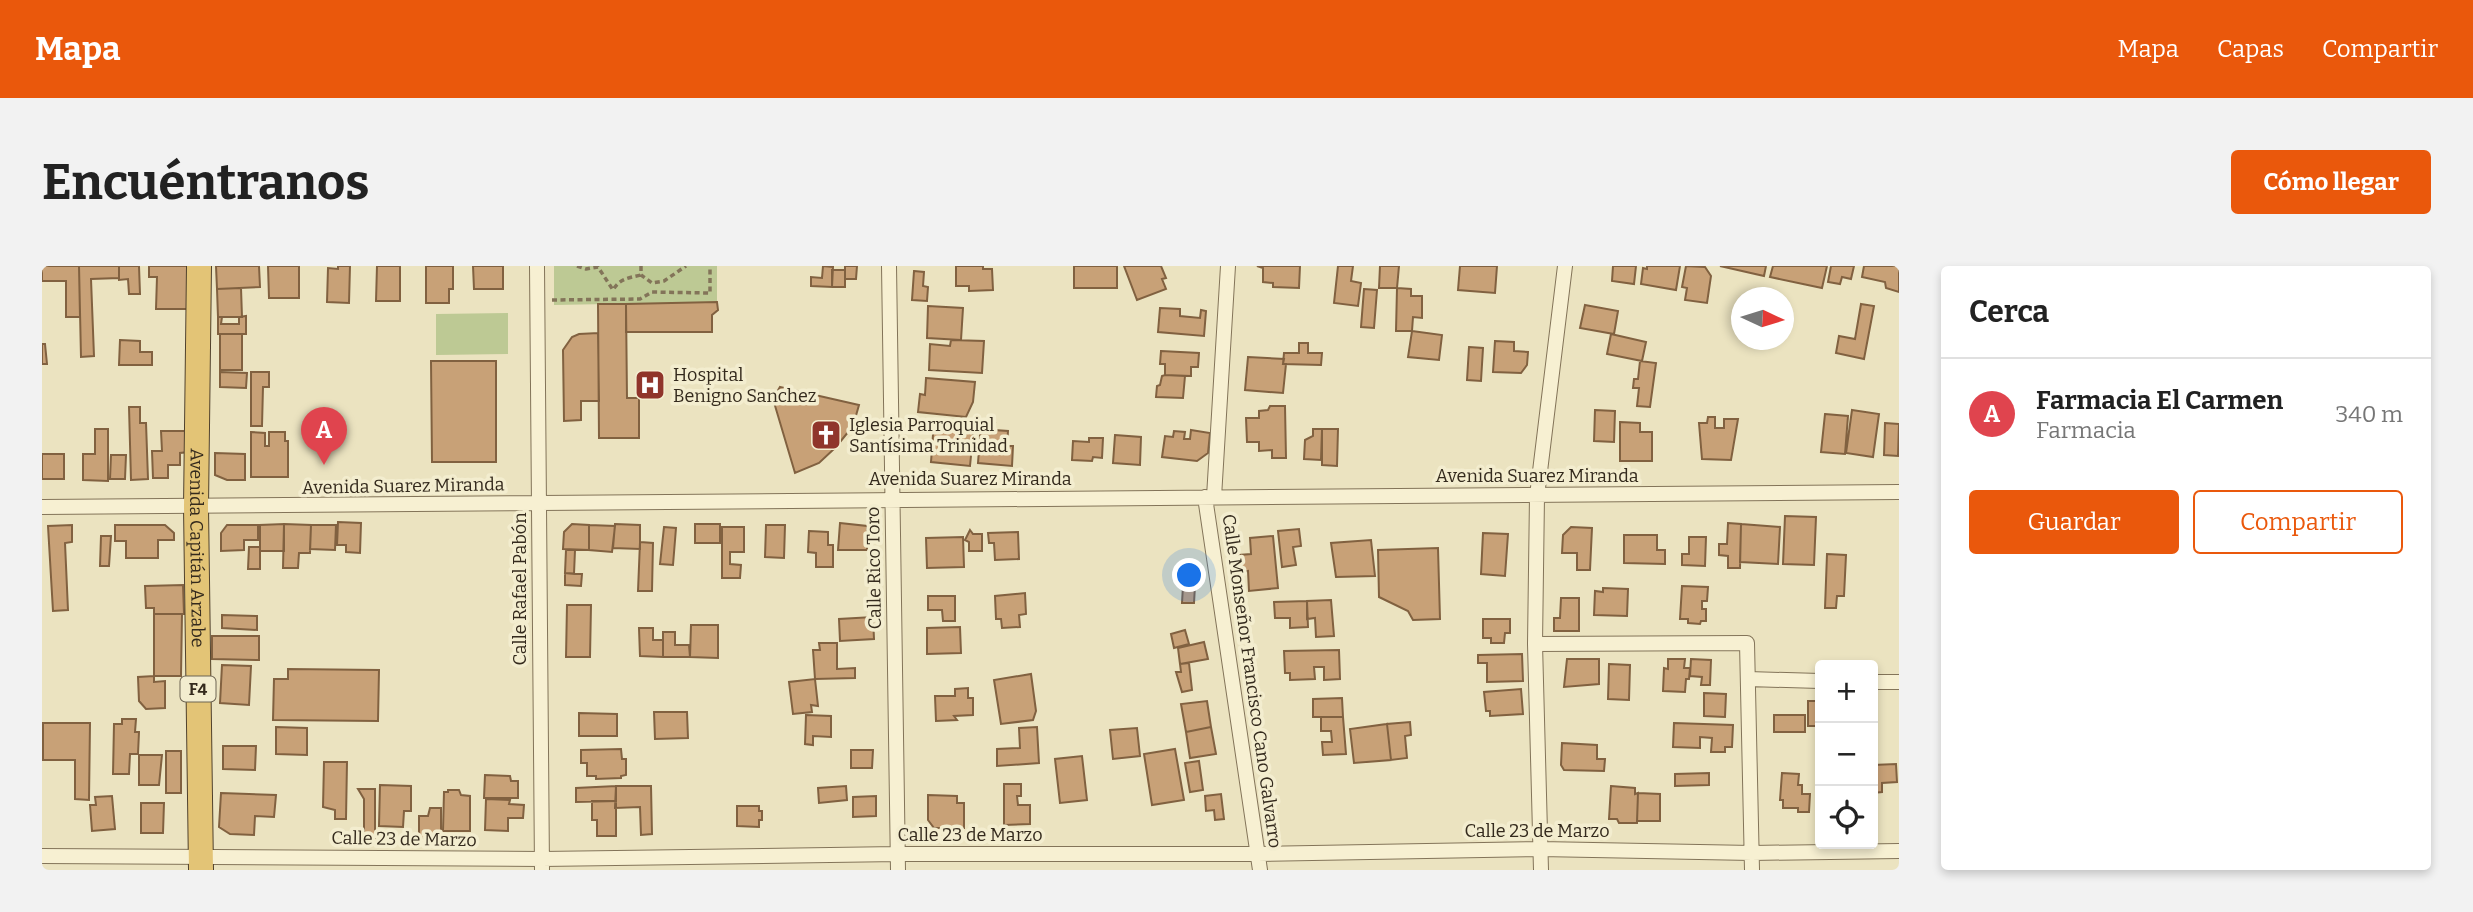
<!DOCTYPE html>
<html lang="es">
<meta charset="utf-8">
<style>
:root{--surface:#fff;--page:#f2f2f2;--text:#222;--muted:#767676;--line:#e0e0e0;--accent:#ea580c}
body{margin:0;font-family:Bitter,serif;background:var(--page);color:var(--text)}
.controls{position:absolute;right:21px;bottom:21px;display:grid;overflow:hidden;border-radius:7px;box-shadow:0 4px 10px #0003}
.controls button{width:63px;height:63px;display:grid;place-items:center;padding:0;border:0;border-bottom:2px solid var(--line);background:var(--surface);color:var(--text);font:35px sans-serif}
.compass{position:absolute;left:1689px;top:21px;width:63px;height:63px;border-radius:50%;background:var(--surface);box-shadow:0 4px 10px #0003;rotate:94deg}
.you{position:absolute;left:1148px;top:310px;width:24px;height:24px;margin:-18px;border:5px solid #fff;border-radius:50%;background:#1a73e8;box-shadow:0 0 0 10px #1a73e833}
.badge{display:grid;place-items:center;width:46px;height:46px;border-radius:50%;background:var(--accent);color:#fff;font-size:23px;font-weight:700}
.pin{position:absolute;translate:-50% -58px;filter:drop-shadow(0 2px 4px #0008)}
.pin::after{content:'';position:absolute;top:37px;width:24px;height:21px;background:inherit;clip-path:polygon(0 0,100% 0,50% 100%)}
.list{margin:0;padding:0;list-style:none}
h2{display:flex;justify-content:space-between;align-items:center;height:91px;margin:0;padding:0 28px;font-size:30px}
h2 small{font-size:23px;font-weight:400;color:var(--muted)}
.list li{display:grid;grid-template-columns:46px 1fr auto;gap:21px;align-items:center;box-sizing:border-box;height:112px;padding:0 28px;border-top:2px solid var(--line)}
.list b{display:block;font-size:26px;white-space:nowrap}
.list p{margin:0;font-size:23px;white-space:nowrap;color:var(--muted)}
.list em{font-size:23px;font-style:normal;color:var(--muted)}
.actions{display:flex;gap:14px;padding:21px 28px}
.actions a{flex:1;padding:16px 0;border:2px solid var(--accent);border-radius:7px;text-align:center;font-size:24px;color:var(--accent)}
.actions .main{background:var(--accent);color:#fff}
.icon{flex:none;width:38px;height:38px;fill:none;stroke:currentColor;stroke-width:2;stroke-linecap:round;stroke-linejoin:round}
.map{position:relative;flex:none;width:1857px;height:604px;overflow:hidden;border-radius:7px}
header{display:flex;align-items:center;gap:42px;box-sizing:border-box;height:98px;padding:0 35px;background:var(--accent);color:#fff}
header strong{font-size:33px}
nav{display:flex;gap:38px;margin-inline-start:auto;font-size:24px}
.intro{display:flex;align-items:center;justify-content:space-between;box-sizing:border-box;height:168px;padding:0 42px}
h1{margin:0;font-size:49px}
.button{padding:18px 32px;border-radius:7px;background:var(--accent);color:#fff;font-size:24px;font-weight:700}
main{display:flex;gap:42px;padding:0 42px}
aside{flex:1;background:var(--surface);border-radius:7px;box-shadow:0 4px 10px #0003}
.map>svg:first-child{display:block}
</style>
<header>
<strong>Mapa</strong>
<nav><a>Mapa</a><a>Capas</a><a>Compartir</a></nav>
</header>
<div class="intro"><h1>Encuéntranos</h1><a class="button">Cómo llegar</a></div>
<main>
<div class="map">
<svg width="1857" height="604" viewBox="0 0 1857 604">
<rect width="100%" height="100%" fill="#ebe3c0"/>
<path fill="#bdc994" d="M512,0h163v36l-163,3z
M466,47v41l-72,1v-41z"/>
<path fill="#c8a177" stroke="#816140" stroke-width="2" d="M0,0h37l1,51h-14v-36h-24z
M37,0h40v12l-28,1 3,77 -13,1z
M77,0h20l1,28h-11l-1,-15 -9,1z
M107,0h38v43h-31l1,-32h-8z
M174,0h43l1,21 -43,2z
M226,0h31v32h-30z
M296,0h12l-1,37 -22,-1 1,-34 10,1z
M335,0h23v35h-24z
M384,0h27v23h-4v14h-23z
M431,0h30v23h-29z
M781,0l10,1 -1,20 -21,-1v-9l11,1z
M803,0h12l-1,13h-11z
M914,0h27v3h9l1,21 -24,1v-5h-13z
M1032,0h43v22h-43z
M1082,0h37l5,12 -4,1 4,10 -29,11z
M1215,0h43l-1,22 -26,-1v-4l-10,-1v-14z
M1296,0h15l-2,15 10,2 -3,23 -24,-3z
M1338,0h19l-2,22h-18z
M1418,0h37l-2,27 -37,-3z
M1571,0h23l-2,18 -22,-3z
M1605,0h33l-4,24 -35,-6 2,-16 4,1z
M1644,0l19,1 6,9 -4,27 -22,-3 2,-12 -5,-1z
M1678,0h46l-2,10z
M1731,0h54l-5,22 -52,-11z
M1789,0h23l-3,13 -9,-2 -2,7 -12,-2z
M1822,0h35v26l-13,-4 -1,-6 -23,-5z
M790,4h13v17h-13z
M872,5l10,1 -1,14 5,1 -1,14 -15,-1z
M199,22l1,29h-24l-1,-28z
M1355,22l14,1v7h11v22l-9,-1 -1,14h-16z
M1322,23l13,1 -3,38 -13,-1z
M675,36l1,8 -6,5v17h-86v-28z
M556,38h28l1,94h12v40h-40z
M1819,38l13,2 -10,53 -28,-6 3,-17 16,3z
M1543,39l33,6 -4,23 -34,-6z
M886,40l35,2 -2,32 -34,-2z
M1118,42l20,1v7l20,2 1,-8 5,1 -2,25 -46,-4z
M204,50v18h-28v-17h4l-1,7h18v-7z
M1370,65l30,4 -3,25 -31,-3z
M556,67l1,68h-18v19l-17,1 -1,-71 9,-13 7,-3z
M178,68h22v36h-22z
M1569,68l35,8 -4,19 -35,-7z
M78,74l20,1v11h12v13h-33z
M909,74l33,1 -2,32 -53,-3 1,-26 20,2z
M1453,75l19,1v9l14,1 -1,13 -6,8 -28,-1z
M1257,77h9v10h14l-1,12 -38,-1 1,-11h15z
M0,78h3l2,20h-5z
M1427,81l14,1 -2,33 -14,-1z
M1119,85l38,2 -1,14h-7v9l-26,-1v-11h-5z
M1206,91l36,2 -1,5h3l-3,29 -38,-3z
M389,95h65v101h-64z
M1598,95l16,2 -6,44 -13,-1 2,-18h-6l1,-9h4z
M178,106l27,1 -1,15 -26,-1z
M209,106h18v15h-6l-1,39h-11z
M1123,109l20,1 -2,22 -27,-1 1,-11 3,-1 2,-9z
M884,112l49,4 -2,20 -7,15 -48,-5 2,-18 5,1z
M738,121l79,18 -6,21 -17,21 -17,16 -24,10 -22,-74z
M1228,140h15l1,52h-14v-8l-13,1v-9h-12l-1,-24h13v-7l9,-1z
M87,141h11v16h6l2,56 -17,1z
M1553,144l20,1 -1,31 -20,-1z
M1810,144l27,4 -6,43 -27,-4z
M1783,148l23,2 -3,38 -24,-2z
M1666,151h7v11h9v-9h14l-7,41 -29,-1 -3,-36h8z
M892,155l40,4 -4,41 -39,-4z
M939,156l14,1 -1,7 14,1 -1,15h6l-1,20 -34,-3z
M1578,156l20,1v9h12v29h-32z
M1843,157l14,1 -1,32 -14,-1z
M53,163h13v52l-25,-1v-26h12z
M1271,163h9l-1,31 -17,-1 1,-19 8,-4z
M1280,163h16l-1,37 -15,-1z
M1149,164l19,3 -2,20 -11,8 -35,-4 3,-21 8,1 1,-6 11,1 -1,7h6z
M119,165h28v21l-9,1v12h-12v13h-15l-1,-27h10z
M209,166l14,1v13h4v-14h16v9h3v36h-37z
M1073,169l26,2 -1,28 -27,-2z
M1047,172h14l-1,20 -9,-1 -1,4 -20,-1 1,-19 16,1z
M173,187l30,1v26h-18l-12,-5z
M0,188h22v25h-22z
M69,189h15l-1,24h-15z
M1743,250l31,1 -2,48 -31,-1z
M296,256l23,1 -1,30 -14,-1v-7h-9z
M798,257l27,3v24h-29z
M1686,257l13,1 -1,44h-12v-12l-9,-1v-11h8z
M242,258v27h-24v-26z
M242,258l27,1 -1,28h-11l-1,15h-15z
M530,258l17,1v25l-26,-1 1,-17z
M573,258l25,1v24l-27,-1z
M653,258h25v19h-25z
M1699,258l39,3 -2,37 -38,-2z
M30,259v17l-7,1 3,67 -15,1 -5,-85z
M73,259h50l9,8v7h-16v18h-32v-17h-11z
M185,259h31v15h-14v10l-23,1v-18z
M269,259h25l-1,25 -25,-1z
M547,259l26,1 -3,26 -23,-2z
M724,259h19l-1,33 -19,-1z
M622,261l12,1 -3,37 -13,-1z
M680,261h22v25h-14v12l11,1 -1,13h-18z
M1529,261l21,1 -2,42h-13v-17h-15l1,-18z
M1257,263l2,17 -8,1 3,18 -14,2 -4,-36z
M928,264l3,4h9v17h-13v-9l-4,-2z
M767,265l19,1v13h5v22h-17v-14l-8,-1z
M976,266l1,27 -24,1 -1,-17h-5l-1,-10z
M1441,267l25,1 -3,42 -24,-2z
M1582,269h33v15h8v14l-41,-1z
M59,270h10l-2,30h-9z
M1231,270l5,52 -29,3 -1,-20 -8,1 -1,-17 12,-1 -1,-16z
M921,271l1,30 -37,1 -1,-30z
M1647,271h17l-1,29 -23,-1v-11h7z
M1329,274l4,36 -39,1 -5,-34z
M598,276l13,1 -1,48h-14z
M207,281h11v22h-12z
M1396,282l2,71 -27,1 -5,-9 -29,-14 -1,-47z
M524,284h9l-1,24 -9,-1z
M1785,288l19,1 -2,41h-7l-1,12h-11z
M1142,302l12,1 -2,34h-12z
M523,307l17,1 -1,12 -16,-1z
M141,319l1,29h-30v-6h-8l-1,-22z
M1640,320l26,1 -1,14h-5v8h4v12h-5l-1,3 -12,-1v-4h-8z
M1561,322l25,1 -1,27 -33,-1 1,-24 8,1z
M983,327l1,21 -7,1 1,12 -18,1 -1,-9h-5l-1,-23z
M886,330h27v25h-12l-1,-11h-14z
M1519,332h18v33h-25v-13h6z
M1289,334l3,36 -18,1 -1,-19 -8,1v-18z
M1265,335l1,26 -18,1v-10h-15l-1,-16z
M525,339h24l-1,52h-24z
M112,348h28l-1,62h-27z
M180,349l35,1v14l-35,-2z
M831,351l1,22 -34,2 -1,-22z
M1441,353h27v14h-5l-1,10h-13v-5h-8z
M649,359h27v33l-28,-1z
M918,361l1,26 -34,1v-26z
M597,362h14v12h10v17l-23,-1z
M1143,364l4,14 -15,4 -3,-14z
M621,366h12v13h14l1,12h-27z
M170,370h47v24l-47,-1z
M1162,376l4,17 -28,5 -2,-16z
M777,377h18v26l18,-1v10l-40,1 -2,-29h7z
M1297,384l1,29 -16,1v-13h-10l1,12 -25,1v-7h-5l-1,-22z
M1480,388l1,27 -36,1v-19h-9v-8z
M1525,393h32v25l-35,3z
M1626,393h17l-1,9h6l-1,11h-3l-1,13 -22,-1 1,-23 4,1z
M1649,393l20,1 -1,25h-9l1,-8 -12,-1z
M1147,397l3,27 -10,2 -6,-20h5l-1,-8z
M1567,398l21,1 -1,35 -21,-1z
M180,399l29,1 -2,39 -29,-2z
M246,403l91,1 -1,51 -105,-1 1,-41h14z
M989,408l5,37 -3,9 -32,4 -7,-44z
M112,410v6l11,-1v27l-19,1 -7,-8 -1,-24z
M773,413l3,27 -7,-1 1,7 -19,2 -4,-32z
M926,422v10h5v17l-19,1 3,4 -21,1 -1,-25h20v-7z
M1479,423l2,25 -33,2v-5h-4l-2,-19z
M1662,427l22,1 -1,23 -21,-1z
M1300,432l1,19h-30v-18z
M1165,435l4,26 -25,5 -5,-28z
M1766,435h12v25h-12z
M612,446h33l1,26 -33,1z
M537,447l38,1v22h-38z
M764,449l25,1v21l-18,-1v9l-8,-1z
M1732,449h31v17h-31z
M1279,451h22l3,37 -23,1 -1,-13h10l-1,-11h-10z
M80,453h14l-1,13h4l-1,22h-8l-1,20h-16l1,-50h8z
M1368,456l1,13 -6,1 2,22 -16,2 -4,-36z
M1,457h47l-1,77 -14,-1v-39h-32z
M1632,457l59,2 -1,22h-7v5h-14l1,-14 -12,-1v11l-27,-1z
M1345,458l4,36 -37,3 -4,-34z
M234,461l31,1v27l-31,-1z
M995,461l2,36 -42,3v-17l23,-1 -1,-20z
M1169,461l5,27 -26,4 -4,-26z
M1095,462l3,28 -27,3 -3,-29z
M1520,477l35,2v14h8l-1,12 -40,-1 -3,-5z
M181,480h33l-1,24 -32,-1z
M579,483l1,10h4v16l-5,1v2l-25,1v-3h-9v-13h-6v-13z
M1133,483l9,51 -32,5 -8,-51z
M809,484h22l-1,18h-21z
M124,485h15v42h-15z
M97,489h23l-3,30h-20z
M1040,490l5,44 -27,3 -5,-44z
M1157,495l4,29 -13,2 -5,-29z
M282,496h23l-1,57h-11v-9l-12,-3z
M1854,498l1,18 -15,1v9l-9,1v-28z
M1667,507v12l-34,1v-12z
M1740,507l17,1 -1,11h4v9h8l-1,18h-11v-4h-15v-8h-3z
M443,509l25,1 1,5h7v17h-34z
M962,518h17v12h-4l1,9h12v19l-26,1z
M338,519l31,1v25h-7l-1,16 -24,-1z
M574,520h35l1,48 -11,1 -1,-28 -25,1z
M574,520v15l-40,1v-14z
M804,520l1,14 -28,3 -1,-15z
M1569,520l24,2v6l3,-1 -1,30h-18l-2,-4h-8z
M316,523h17v49h-11v-39z
M406,524h11l2,5 9,1v35h-27l1,-39h4z
M179,527l55,2 -2,22 -19,-1 -1,19 -24,-1 -11,-7z
M1596,527l22,1v27h-23z
M1179,528l3,25 -9,1 -1,-10 -8,1 -1,-15z
M886,529l29,1v7h7v25h-30l-6,-8z
M70,530l3,33 -23,2 -2,-26h6l-1,-8z
M834,530v20l-23,1v-20z
M444,533l24,1 -1,4 15,1 -1,13h-15v13l-23,-1z
M550,535h24v35h-19v-16h-5z
M99,537h23l-1,30h-22z
M695,540h22v5h3v9h-3v7l-22,-1z
M388,542h11v31h-22v-23h9z"/>
<g fill="none" stroke-linecap="round" stroke-linejoin="round">
<g stroke="#837459" stroke-width="16">
<path id="minor" d="M495,0l5,604
M847,0l9,604
M1163,231l55,373
M1172,231l14,-231
M0,241l1857,-15
M1493,378l212,-1 5,227
M1706,413l72,2
M1831,416h26
M0,590l500,3 356,-5h360l282,-5 212,4 147,-2
M1499,604l-6,-226 2,-148 28,-230"/>
</g>
<g stroke="#51422d" stroke-width="26">
<g id="trunk">
<path id="s1" d="M157,0l-3,241 5,363"/>
</g>
</g>
<path stroke="#837459" stroke-width="3.5" stroke-dasharray="5 3.5" stroke-linecap="butt" d="M535,0l9,3 12,-2 15,23c7,-12 16,-12 28,-15
M599,0v9l11,8 12,-2 22,-15
M510,34l88,-1 12,-7 58,1v-27"/>
<use href="#minor" stroke="#f7f0d2" stroke-width="14"/>
<use href="#trunk" stroke="#e3c476" stroke-width="24"/>
</g>
<defs>
<g id="hospital-square" transform="scale(1.575)"><rect x="-9" y="-9" width="18" height="18" rx="4" fill="#90352b" stroke="#f3edcf"/><path d="M-5-5h3v3.5h4V-5h3V5h-3V1.5h-4V5h-3Z" fill="#fff"/></g>
<g id="church-square" transform="scale(1.575)"><rect x="-9" y="-9" width="18" height="18" rx="4" fill="#90352b" stroke="#f3edcf"/><path d="M-1.2-6h2.4v3.5h3.3v2.4h-3.3V6h-2.4V-.1h-3.3v-2.4h3.3Z" fill="#fff"/></g>
</defs>
<g fill-rule="evenodd">
<use href="#hospital-square" x="608" y="119"/>
<use href="#church-square" x="784" y="169"/>
</g>
<g text-anchor="middle" dominant-baseline="central" stroke-width="7" stroke-linejoin="round" paint-order="stroke">
<rect fill="#f3edcf" stroke="#6d6452" stroke-width="2" x="138.5" y="410.5" width="35" height="25" rx="5"/>
<g font-size="16" font-weight="bold" fill="#342a1d">
<text x="156" y="423">F4</text>
</g>
<g font-size="18" fill="#342a1d" stroke="#f3edcf" text-anchor="start">
<text x="631" y="109">Hospital<tspan x="631" dy="21">Benigno Sanchez</tspan></text>
<text x="807" y="159">Iglesia Parroquial<tspan x="807" dy="21">Santísima Trinidad</tspan></text>
</g>
<g font-size="18" fill="#342a1d" stroke="#f3edcf">
<text x="1495" y="210">Avenida Suarez Miranda</text>
<text x="928" y="213">Avenida Suarez Miranda</text>
<text transform="translate(361 220) rotate(-1)">Avenida Suarez Miranda</text>
<text stroke="none"><textPath href="#s1" startOffset="282">Avenida Capitán Arzabe</textPath></text>
<text transform="translate(832 302) rotate(-91)">Calle Rico Toro</text>
<text transform="translate(478 323) rotate(-90)">Calle Rafael Pabón</text>
<text transform="translate(1210 415) rotate(82)">Calle Monseñor Francisco Cano Galvarro</text>
<text x="1495" y="565">Calle 23 de Marzo</text>
<text x="928" y="569">Calle 23 de Marzo</text>
<text transform="translate(362 573) rotate(1)">Calle 23 de Marzo</text>
</g>
</g>
</svg>
<div class="controls">
<button>+</button>
<button>−</button>
<button><svg class="icon" aria-label="locate" viewBox="0 0 24 24"><circle cx="12" cy="12" r="6"/><path d="M12 2v4M12 18v4M2 12h4M18 12h4"/></svg></button>
</div>
<svg class="compass" viewBox="-18 -18 36 36"><path d="M0-13l5 13h-10z" fill="#e53935"/><path d="M0 13l5-13h-10z" fill="#767676"/></svg>
<div class="you"></div>
<div class="pin badge" style="left:282px;top:199px;background:#e0444e">A</div>
</div>
<aside>
<h2>Cerca<small></small></h2>
<ul class="list">
<li><span class="badge" style="background:#e0444e">A</span><div><b>Farmacia El Carmen</b><p>Farmacia</p></div><em>340 m</em></li>
</ul>
<div class="actions"><a class="main">Guardar</a><a>Compartir</a></div>
</aside>
</main>
